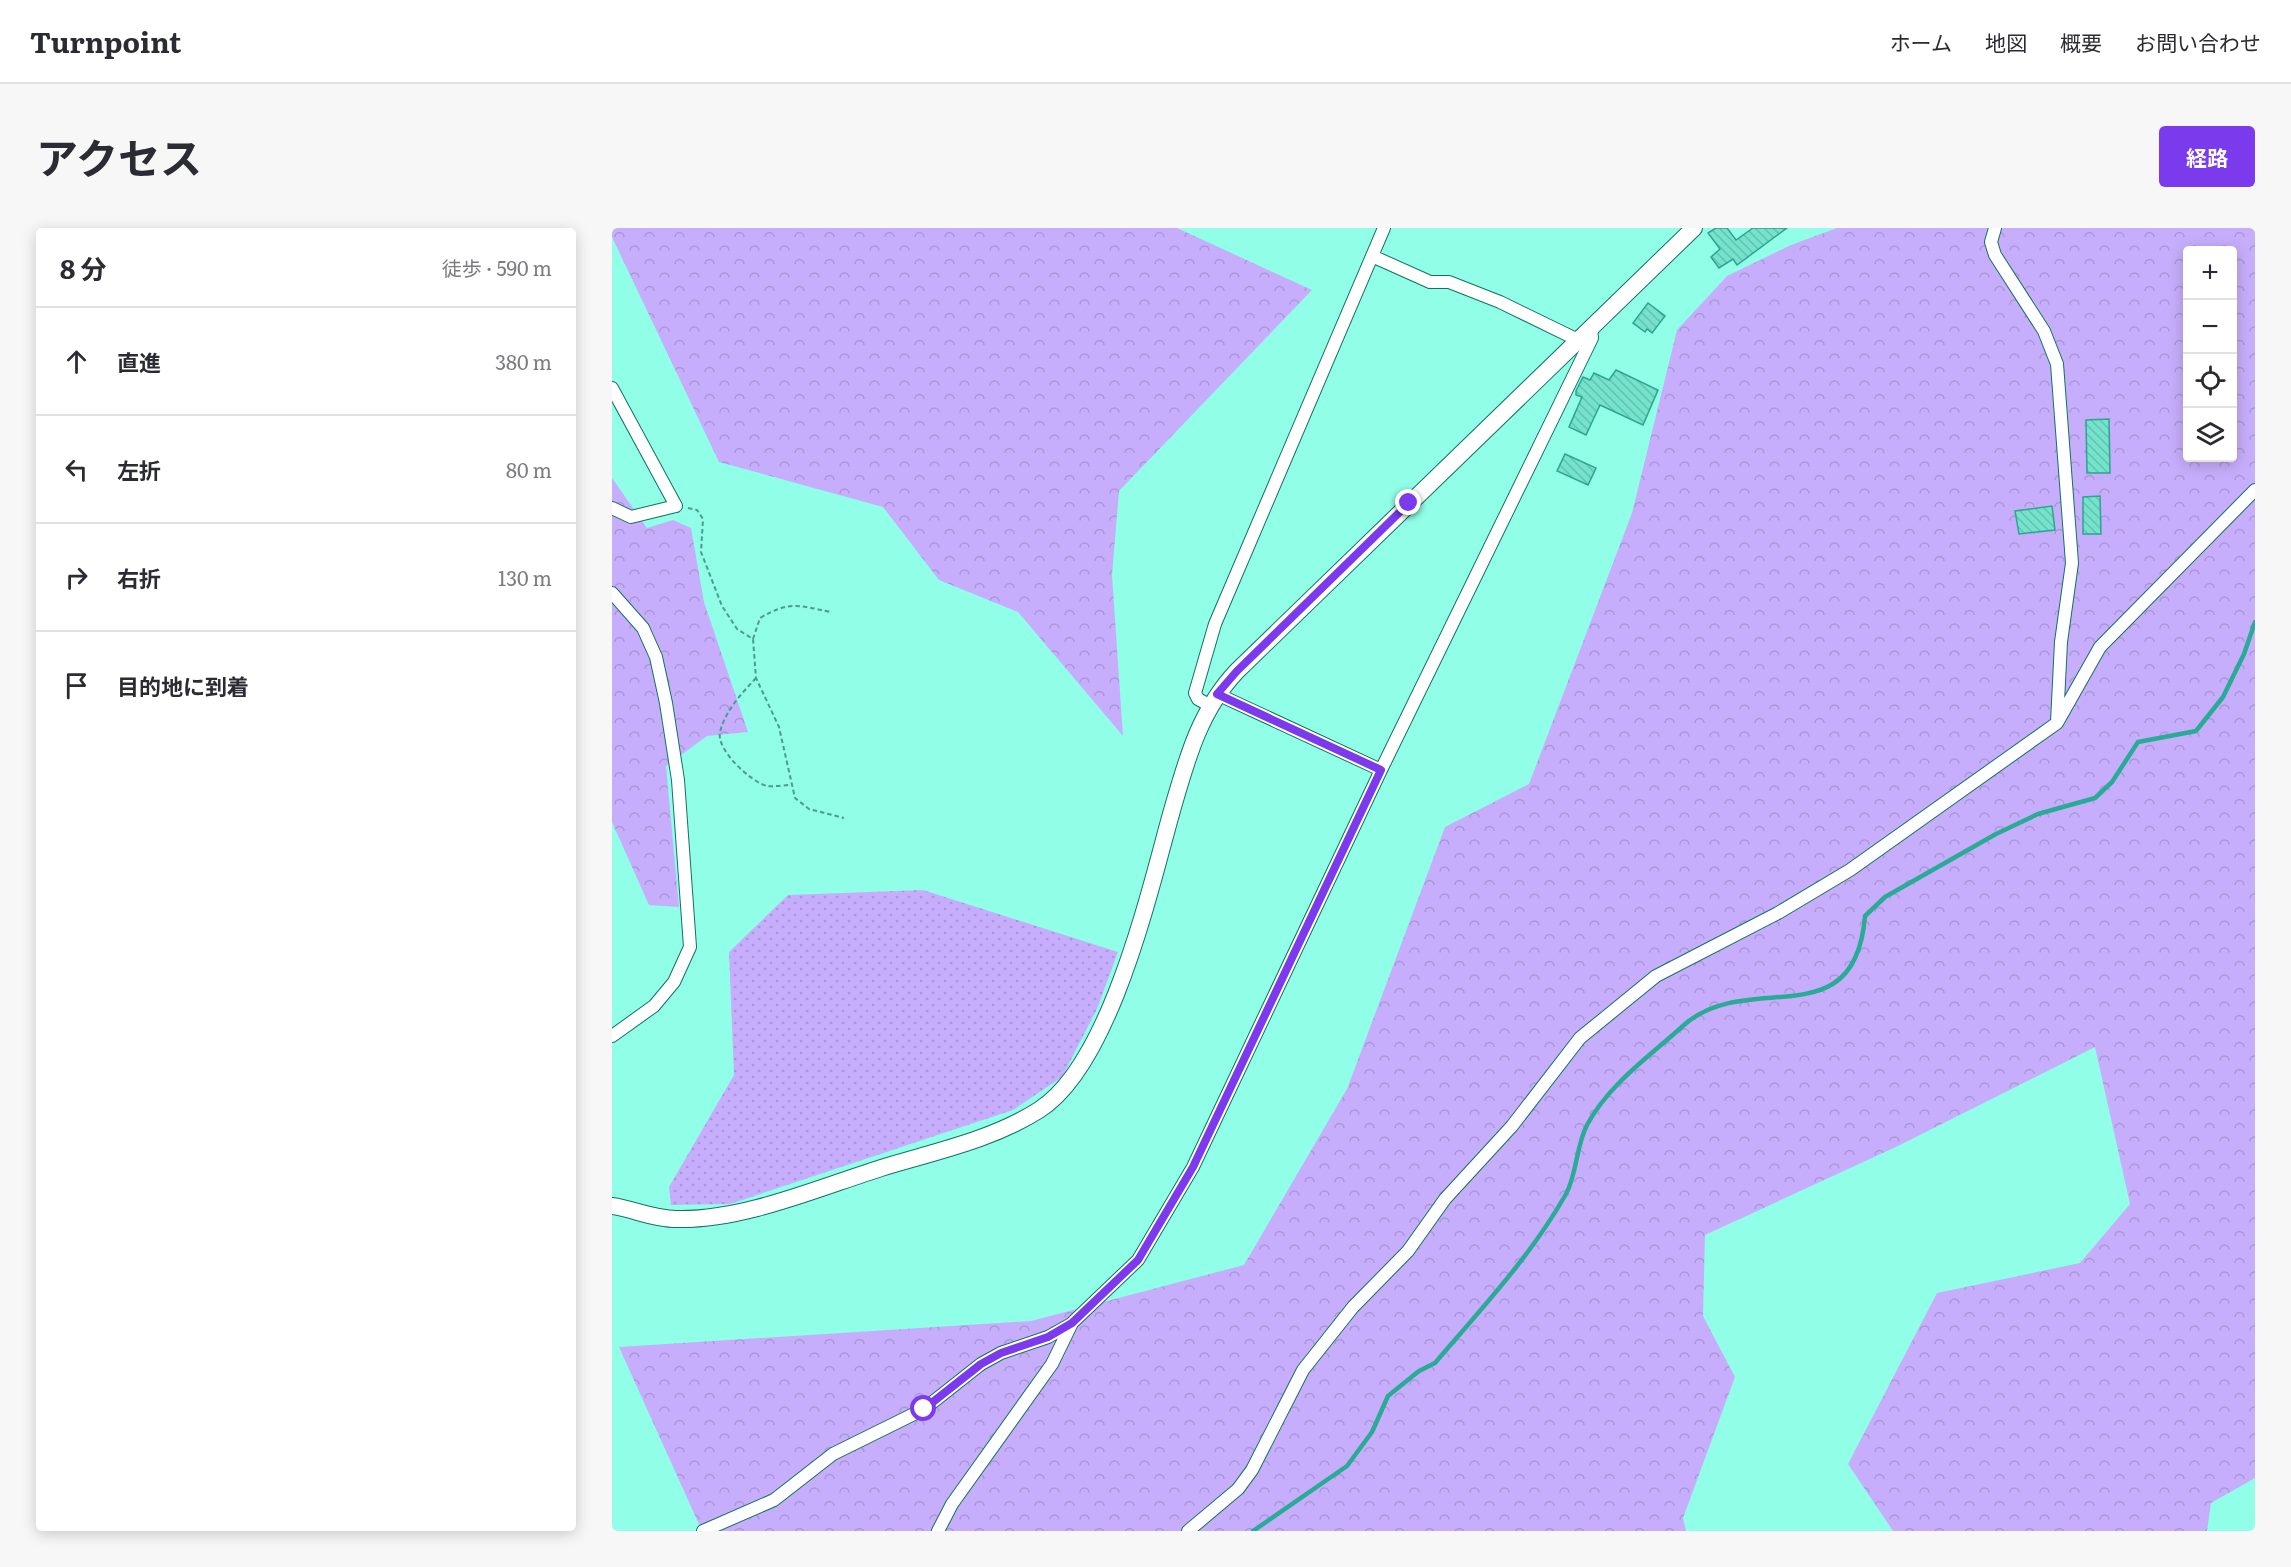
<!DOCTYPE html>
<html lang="ja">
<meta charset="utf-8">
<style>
:root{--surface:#fff;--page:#f7f7f7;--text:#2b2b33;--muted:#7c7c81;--line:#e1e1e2;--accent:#7c3aed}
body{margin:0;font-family:Literata,"Noto Sans JP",serif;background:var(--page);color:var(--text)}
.controls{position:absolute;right:18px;top:18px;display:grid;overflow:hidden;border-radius:6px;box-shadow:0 3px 15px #0003}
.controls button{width:54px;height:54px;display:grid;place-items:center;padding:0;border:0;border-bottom:2px solid var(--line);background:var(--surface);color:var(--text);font:30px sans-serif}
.stop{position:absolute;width:18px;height:18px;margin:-14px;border:4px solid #7c3aed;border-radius:50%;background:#fff}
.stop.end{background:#7c3aed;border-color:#fff;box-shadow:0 2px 6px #0008}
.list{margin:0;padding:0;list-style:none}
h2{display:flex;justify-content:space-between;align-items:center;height:78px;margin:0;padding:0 24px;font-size:26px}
h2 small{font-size:20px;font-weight:400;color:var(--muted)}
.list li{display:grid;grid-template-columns:39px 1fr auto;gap:18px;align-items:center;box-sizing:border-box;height:108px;padding:0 24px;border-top:2px solid var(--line)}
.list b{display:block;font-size:22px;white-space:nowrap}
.list em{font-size:20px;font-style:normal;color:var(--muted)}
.icon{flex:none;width:33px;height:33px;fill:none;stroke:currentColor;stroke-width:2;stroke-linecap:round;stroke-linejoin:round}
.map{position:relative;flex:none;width:1643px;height:1303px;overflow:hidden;border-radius:6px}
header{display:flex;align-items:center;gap:36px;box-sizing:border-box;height:84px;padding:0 30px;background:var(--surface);border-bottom:2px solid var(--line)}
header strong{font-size:28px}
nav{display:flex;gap:33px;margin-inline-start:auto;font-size:21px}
.intro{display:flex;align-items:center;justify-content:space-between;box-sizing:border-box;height:144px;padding:0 36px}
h1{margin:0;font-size:42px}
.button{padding:15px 27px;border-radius:6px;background:var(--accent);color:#fff;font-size:21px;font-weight:700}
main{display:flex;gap:36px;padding:0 36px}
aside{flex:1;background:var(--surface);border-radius:6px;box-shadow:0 3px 15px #0003}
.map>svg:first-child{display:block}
</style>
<header>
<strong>Turnpoint</strong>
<nav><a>ホーム</a><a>地図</a><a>概要</a><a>お問い合わせ</a></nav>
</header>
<div class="intro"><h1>アクセス</h1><a class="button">経路</a></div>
<main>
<aside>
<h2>8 分<small>徒歩 · 590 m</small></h2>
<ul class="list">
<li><svg class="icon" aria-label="ahead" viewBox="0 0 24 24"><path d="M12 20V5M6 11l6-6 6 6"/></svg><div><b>直進</b></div><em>380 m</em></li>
<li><svg class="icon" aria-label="left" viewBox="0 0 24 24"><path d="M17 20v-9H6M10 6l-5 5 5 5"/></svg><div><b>左折</b></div><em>80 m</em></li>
<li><svg class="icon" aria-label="right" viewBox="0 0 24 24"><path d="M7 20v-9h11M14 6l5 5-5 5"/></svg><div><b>右折</b></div><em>130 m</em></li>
<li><svg class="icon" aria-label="arrive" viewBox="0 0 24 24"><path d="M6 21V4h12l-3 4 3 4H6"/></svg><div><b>目的地に到着</b></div></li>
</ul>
</aside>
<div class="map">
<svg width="1643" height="1303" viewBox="0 0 1643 1303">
<defs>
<pattern id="grass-dots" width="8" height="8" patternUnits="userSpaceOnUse" patternTransform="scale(1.5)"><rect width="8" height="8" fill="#c7aefc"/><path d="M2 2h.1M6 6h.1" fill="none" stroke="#a996d8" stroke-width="1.8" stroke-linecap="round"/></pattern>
<pattern id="forest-crowns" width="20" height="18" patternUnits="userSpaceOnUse" patternTransform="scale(1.5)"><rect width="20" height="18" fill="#c7aefc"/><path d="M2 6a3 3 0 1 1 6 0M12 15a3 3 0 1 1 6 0" fill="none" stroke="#a996d8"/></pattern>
<pattern id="building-back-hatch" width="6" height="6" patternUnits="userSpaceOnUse" patternTransform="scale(1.5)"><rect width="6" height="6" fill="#75e2cc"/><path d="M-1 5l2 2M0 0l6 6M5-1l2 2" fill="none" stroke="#63c2b0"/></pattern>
</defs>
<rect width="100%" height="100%" fill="#91fee7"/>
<path fill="url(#grass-dots)" d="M311,662l195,62 -21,57 -35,68 -49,33 -283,94 -59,1 -2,-18 65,-112 -5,-123 59,-57z"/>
<path fill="url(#forest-crowns)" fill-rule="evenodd" d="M0,0h565l135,62 -193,201 -7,84 11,161 -105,-124 -79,-32 -56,-73 -164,-45 -107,-225z
M1225,0h418v1250l-44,25 -4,28h-314l-45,-67 89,-171 143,-30 50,-59 -35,-157 -197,99 -193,89 -2,81 32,61 -52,141 3,13h-984l-83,-184 412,-26 213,-56 103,-176 98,-262 84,-43 103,-271 45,-183 50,-54 64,-31zM1576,22h44v208h-44z
M0,250l35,50 26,-8 18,8 13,74 44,130 -41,4 -41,30 13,141 -30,-2 -37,-83z"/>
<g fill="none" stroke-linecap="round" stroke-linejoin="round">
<path stroke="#2aab95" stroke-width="4.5" d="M641,1303l94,-65 25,-34 16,-36 31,-25 16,-8c46,-54 96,-107 131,-169 11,-20 10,-48 21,-69 22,-41 63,-69 97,-100 64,-57 171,15 181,-109l20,-19 111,-63 42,-20 57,-16 17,-16 26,-40 58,-11 27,-34 21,-43 11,-32"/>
</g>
<path fill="url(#building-back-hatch)" stroke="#2ea490" stroke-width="1.5" d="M1104,0h11l9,12 17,-12h34l-50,37 -4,-6 -14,9 -8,-11 9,-8 -12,-16z
M1036,75l17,13 -13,17 -5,-4 -2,3 -12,-9z
M1004,142l42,20 -15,35 -43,-20 -14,30 -17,-8 13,-30 -6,-2v-4l7,-14 7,3 4,-7 15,7z
M1497,191l1,54h-23l-1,-53z
M953,226l31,14 -8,17 -31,-14z
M1488,268l1,38h-18v-37z
M1440,278l3,24 -36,4 -4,-23z"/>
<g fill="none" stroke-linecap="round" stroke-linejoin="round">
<g stroke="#137162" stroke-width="14">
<path id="street" d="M1383,0l-4,14 4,13 49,76 13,33 15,199 -11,79 -4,80
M760,28l58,26h19l51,20 78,38
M0,160l64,118 -45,11 -19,-9
M0,365l31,35 13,29 10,46 12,77 12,167 -16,35 -20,24 -42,30
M605,466l164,76
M597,477l-11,-6 -3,-6 20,-69 169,-396
M91,1303l71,-31 59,-46 91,-45 57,-45 20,-11 47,-16 23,-13
M326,1303l14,-27 100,-140 20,-41 66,-63 55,-93 188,-397 211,-432 -1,-9
M576,1303l50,-42 14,-19 51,-100 50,-63 55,-56 37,-52 67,-73 68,-88 76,-62 122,-63 72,-43 207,-147 43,-76 155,-157"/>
</g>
<g stroke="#137162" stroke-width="18">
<path id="secondary" d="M0,978c21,3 42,13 64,13 66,2 142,-31 205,-51 52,-16 111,-28 158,-58 71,-45 110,-217 132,-296 15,-52 28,-103 66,-143l457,-443"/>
</g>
<path stroke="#4b9c8d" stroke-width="2" stroke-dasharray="4.5 3" stroke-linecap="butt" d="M76,280l9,2 6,9 -2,33 21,54 15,23 16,10 3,39 23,49 16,71 14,11 35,9
M141,411l7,-21c29,-17 38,-13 70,-6
M144,450c-14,15 -31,33 -36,54 -4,18 31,50 47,54 7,1 17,-1 24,-1"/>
<use href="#street" stroke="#fff" stroke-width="12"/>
<use href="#secondary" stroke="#fff" stroke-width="16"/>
</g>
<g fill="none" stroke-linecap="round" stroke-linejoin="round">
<path stroke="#7c3aed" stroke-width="8" d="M312,1181l57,-45 20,-11 47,-16 24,-14 66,-63 55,-93 188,-397 -164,-76 20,-23 172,-168"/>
</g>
</svg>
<div class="controls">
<button>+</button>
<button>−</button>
<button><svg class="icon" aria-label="locate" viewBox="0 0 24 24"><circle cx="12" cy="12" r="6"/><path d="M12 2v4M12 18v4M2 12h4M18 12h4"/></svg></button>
<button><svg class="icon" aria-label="layers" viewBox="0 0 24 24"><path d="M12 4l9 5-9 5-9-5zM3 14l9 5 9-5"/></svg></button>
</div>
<div class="stop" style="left:312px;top:1181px"></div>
<div class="stop end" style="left:797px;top:275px"></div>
</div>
</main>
